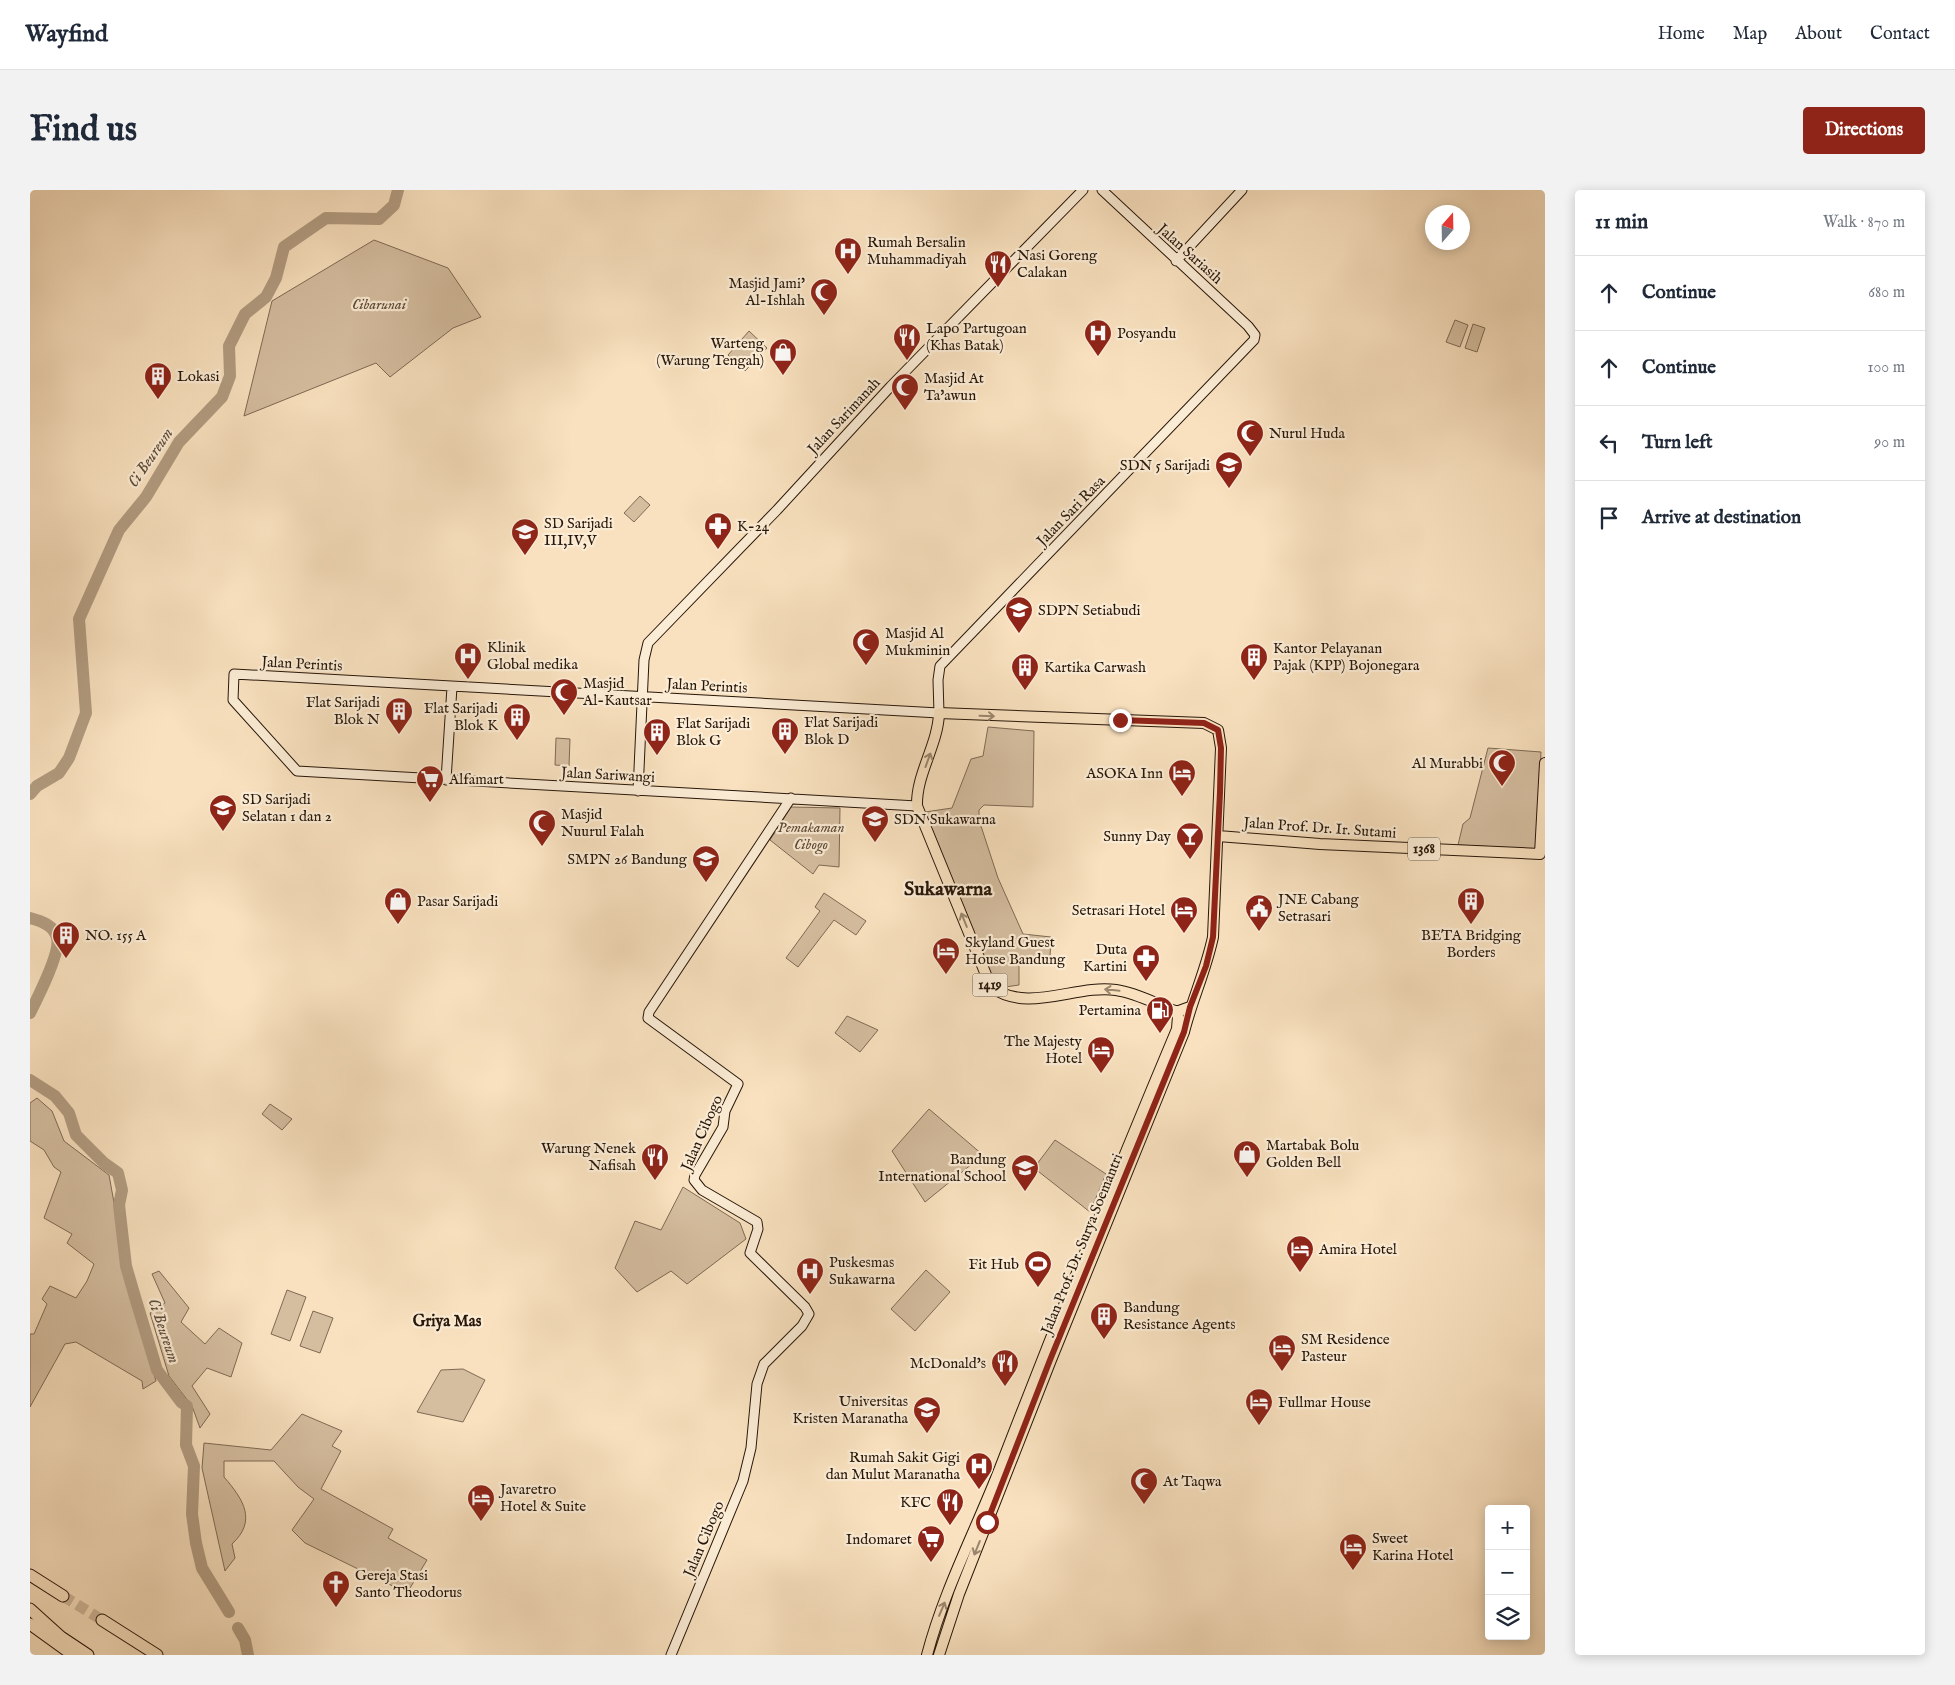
<!DOCTYPE html>
<meta charset="utf-8">
<style>
:root{--surface:#fff;--page:#f2f2f3;--text:#1f2937;--muted:#747a83;--line:#e0e1e3;--accent:#8f2418}
body{margin:0;font-family:"IM FELL English",serif;background:var(--page);color:var(--text)}
.controls{position:absolute;right:15px;bottom:15px;display:grid;overflow:hidden;border-radius:5px;box-shadow:0 2px 12px #0003}
.controls button{width:45px;height:45px;display:grid;place-items:center;padding:0;border:0;border-bottom:1px solid var(--line);background:var(--surface);color:var(--text);font:25px sans-serif}
.compass{position:absolute;left:1395px;top:15px;width:45px;height:45px;border-radius:50%;background:var(--surface);box-shadow:0 2px 12px #0003;rotate:20deg}
.stop{position:absolute;width:15px;height:15px;margin:-11px;border:4px solid #8f2418;border-radius:50%;background:#fff}
.stop.end{background:#8f2418;border-color:#fff;box-shadow:0 1px 5px #0008}
.list{margin:0;padding:0;list-style:none}
h2{display:flex;justify-content:space-between;align-items:center;height:65px;margin:0;padding:0 20px;font-size:21px}
h2 small{font-size:16px;font-weight:400;color:var(--muted)}
.list li{display:grid;grid-template-columns:32px 1fr auto;gap:15px;align-items:center;box-sizing:border-box;height:75px;padding:0 20px;border-top:1px solid var(--line)}
.list b{display:block;font-size:19px;white-space:nowrap}
.list em{font-size:16px;font-style:normal;color:var(--muted)}
.icon{flex:none;width:28px;height:28px;fill:none;stroke:currentColor;stroke-width:2;stroke-linecap:round;stroke-linejoin:round}
.map{position:relative;flex:none;width:1515px;height:1465px;overflow:hidden;border-radius:5px}
header{display:flex;align-items:center;gap:30px;box-sizing:border-box;height:70px;padding:0 25px;background:var(--surface);border-bottom:1px solid var(--line)}
header strong{font-size:24px}
nav{display:flex;gap:28px;margin-inline-start:auto;font-size:18px}
.intro{display:flex;align-items:center;justify-content:space-between;box-sizing:border-box;height:120px;padding:0 30px}
h1{margin:0;font-size:35px}
.button{padding:12px 22px;border-radius:5px;background:var(--accent);color:#fff;font-size:18px;font-weight:700}
main{display:flex;gap:30px;padding:0 30px}
aside{flex:1;background:var(--surface);border-radius:5px;box-shadow:0 2px 12px #0003}
.map>svg:first-child{display:block}
</style>
<header>
<strong>Wayfind</strong>
<nav><a>Home</a><a>Map</a><a>About</a><a>Contact</a></nav>
</header>
<div class="intro"><h1>Find us</h1><a class="button">Directions</a></div>
<main>
<div class="map">
<svg width="1515" height="1465" viewBox="0 0 1515 1465">
<rect width="100%" height="100%" fill="#f9e1bf"/>
<filter id="stains"><feTurbulence type="fractalNoise" baseFrequency=".004" numOctaves="4"/><feColorMatrix values="0 0 0 0 .2 0 0 0 0 .09 0 0 0 0 .02 0 0 0 .5 -.17"/></filter>
<radialGradient id="worn" r=".72"><stop offset=".6" stop-color="#630" stop-opacity="0"/><stop offset="1" stop-color="#630" stop-opacity=".3"/></radialGradient>
<path fill="#d5bea0" stroke="#7e6a54" d="M344,50l74,28 33,49 -28,11 -63,49 -14,-14 -132,53 28,-115z
M1425,130l13,5 -8,22 -14,-5z
M1443,134l12,4 -8,24 -12,-4z
M719,141l18,17 -22,23 -17,-16z
M610,306l10,9 -16,17 -10,-9z
M958,537l46,4 -1,76 -49,-2 -5,5v10l19,58 25,56 28,3 -1,20 -31,-1v29l-14,2 -15,-15 -65,-160 27,-4 19,-49 12,-3z
M526,548l14,1 -1,27 -14,-1z
M1458,558l53,4 -5,97 -78,-4 5,-21 7,-6z
M761,617l49,1 -1,59 -20,-2 -6,9 -43,-34z
M794,703l42,28 -10,14 -22,-15 -36,47 -12,-9 34,-47 -5,-4z
M817,826l31,14 -18,22 -25,-19z
M7,908l15,13 12,30 45,34 19,105 28,101 -13,8 -1,-8 -66,-39 -11,2 -35,63v-73h4l13,-30 -5,-5 8,-13 26,12 11,-17 7,-17 -27,-21 5,-9 -28,-16 17,-46 -7,-5 -10,-17 -14,-9v-38z
M240,914l22,15 -10,11 -20,-16z
M899,919l54,46 -58,47 -33,-51z
M1025,950l51,34 -16,38 -56,-44z
M653,997l57,36 6,16 -59,45 -16,-13 -34,21 -22,-24 20,-47 26,9z
M896,1080l24,22 -35,39 -24,-22z
M129,1081l30,37 -8,14 24,22 14,-16 23,15 -11,34 -24,-9 -15,18 18,28 -10,14 -8,-22 -23,-30 -19,-63 15,-10 -13,-29z
M257,1100l19,7 -16,44 -19,-7z
M283,1121l20,7 -13,35 -20,-7z
M433,1179l22,11 -22,42 -46,-10 24,-42z
M272,1224l40,17 -10,15 9,5 -20,38 72,40 -5,9 39,22 -20,33 -102,-50 -13,-13 22,-31 -16,-12 -24,-26h-50v16c20,23 33,44 8,67l3,14 -10,13 -23,-103 2,-25 67,7z"/>
<g fill="none" stroke-linecap="round" stroke-linejoin="round">
<path stroke="#b29c81" stroke-width="12" d="M0,604l7,-8 22,-13 10,-15 17,-45 -7,-94 31,-69 9,-20 27,-33 33,-55 43,-45 8,-21 -1,-30 16,-32 21,-17 10,-19 8,-31 42,-29 53,1 15,-14 4,-15
M0,728c11,3 24,7 27,20 4,14 -20,61 -27,75
M0,890l25,16 14,17 7,22 28,28 14,10 4,17 -3,15 7,61 9,31 22,73 24,32 6,4 -1,39 8,21 -2,48 4,29 6,25 27,44
M208,1438l7,12 3,15"/>
<path stroke="#cfb89b" stroke-width="11" stroke-dasharray="11 5.5" stroke-linecap="butt" d="M33,1406l39,24"/>
<g stroke="#271609" stroke-width="11">
<path id="secondary" d="M1146,71l66,-71
M416,590l6,-93
M608,601l6,-131 4,-17 129,-133 114,-124 192,-196
M887,616l-620,-35 -64,-71 1,-26 705,39 -1,-33 2,-14 314,-326 1,-5 -7,-9 -146,-136
M641,1465l72,-174 8,-33 6,-64 7,-20 38,-38 7,-12 -4,-7 -55,-54 8,-24 -1,-7 -55,-32 -8,-10 1,-5 28,-48 2,-16 13,-27 -90,-66 1,-6 142,-214"/>
</g>
<g stroke="#271609" stroke-width="12">
<path id="primary" d="M1188,646l102,8 220,10 5,-91
M897,1465c17,-65 49,-125 73,-187 57,-147 116,-294 177,-439l1,-13 -3,-5
M909,1465l20,-61 92,-234 133,-328c8,-32 22,-62 29,-95l8,-189 -3,-18 -14,-7 -265,-10c-1,32 -23,61 -22,93l74,181c37,27 85,-3 125,3 21,3 40,14 59,21h4l11,-4"/>
</g>
<g stroke="#271609" stroke-width="13">
<path id="highway" d="M0,1385l33,21
M0,1419l31,28 27,18
M72,1430l55,35
M0,1434l43,31"/>
</g>
<use href="#secondary" stroke="#fbecd5" stroke-width="9"/>
<use href="#primary" stroke="#f9e1bf" stroke-width="10"/>
<use href="#highway" stroke="#f9e1bf" stroke-width="11"/>
</g>
<defs><path id="oneway-shaft" d="M-6 0H5M1.5-3L5.5 0L1.5 3" fill="none" stroke-width="1.6" stroke-linecap="round" stroke-linejoin="round" transform="scale(1.25)"/></defs>
<g stroke="#9a866d">
<use href="#oneway-shaft" transform="translate(957 526) rotate(2)"/>
<use href="#oneway-shaft" transform="translate(898 570) rotate(-70)"/>
<use href="#oneway-shaft" transform="translate(934 730) rotate(-112)"/>
<use href="#oneway-shaft" transform="translate(1082 800) rotate(-174)"/>
<use href="#oneway-shaft" transform="translate(947 1358) rotate(112)"/>
<use href="#oneway-shaft" transform="translate(912 1419) rotate(-67)"/>
</g>
<g fill="none" stroke-linecap="round" stroke-linejoin="round">
<path stroke="#8f2418" stroke-width="6" d="M957,1332l63,-162 134,-328 6,-25 16,-41 7,-29 7,-145 1,-44 -3,-18 -14,-7 -84,-3"/>
</g>
<defs>
<g id="hospital-pin" transform="scale(1.4375)"><path d="M0 17L-7.5 6A9.5 9.5 0 1 1 7.5 6Z" fill="#8f2418" stroke="#fbecd5"/><path d="M-5-5h3v3.5h4V-5h3V5h-3V1.5h-4V5h-3Z" fill="#fff"/></g>
<g id="restaurant-pin" transform="scale(1.4375)"><path d="M0 17L-7.5 6A9.5 9.5 0 1 1 7.5 6Z" fill="#8f2418" stroke="#fbecd5"/><path d="M-5-6h1v4h1v-4h1v4h1v-4h1v5L-1.5 .5V6h-2V.5L-5-1ZM5-6V6H3V1.5H1.5Q1.5-4 5-6Z" fill="#fff"/></g>
<g id="mosque-pin" transform="scale(1.4375)"><path d="M0 17L-7.5 6A9.5 9.5 0 1 1 7.5 6Z" fill="#8f2418" stroke="#fbecd5"/><path d="M3.5-4.9A6 6 0 1 0 3.5 4.9A5 5 0 1 1 3.5-4.9Z" fill="#fff"/></g>
<g id="shop-pin" transform="scale(1.4375)"><path d="M0 17L-7.5 6A9.5 9.5 0 1 1 7.5 6Z" fill="#8f2418" stroke="#fbecd5"/><path d="M-5-2.5h2.3a2.7 3.5 0 0 1 5.4 0H5L5.5 6h-11ZM-1.5-2.5h3a1.5 2.3 0 0 0-3 0Z" fill="#fff"/></g>
<g id="building-pin" transform="scale(1.4375)"><path d="M0 17L-7.5 6A9.5 9.5 0 1 1 7.5 6Z" fill="#8f2418" stroke="#fbecd5"/><path d="M-4-6H4V6H1V3H-1V6H-4ZM-2.5-4.3h1.7v1.8h-1.7ZM.8-4.3h1.7v1.8H.8ZM-2.5-1h1.7V.8h-1.7ZM.8-1h1.7V.8H.8Z" fill="#fff"/></g>
<g id="school-pin" transform="scale(1.4375)"><path d="M0 17L-7.5 6A9.5 9.5 0 1 1 7.5 6Z" fill="#8f2418" stroke="#fbecd5"/><path d="M0-5L7-2L0 1L-7-2ZM-4 1L0 2.5L4 1V4Q0 6-4 4Z" fill="#fff"/></g>
<g id="pharmacy-pin" transform="scale(1.4375)"><path d="M0 17L-7.5 6A9.5 9.5 0 1 1 7.5 6Z" fill="#8f2418" stroke="#fbecd5"/><path d="M-2-6h4v4h4v4h-4v4h-4v-4h-4v-4h4Z" fill="#fff"/></g>
<g id="hotel-pin" transform="scale(1.4375)"><path d="M0 17L-7.5 6A9.5 9.5 0 1 1 7.5 6Z" fill="#8f2418" stroke="#fbecd5"/><path d="M-6-4.5h1.5V1H6V5H4.5V3h-9V5H-6ZM-4 0a1.8 1.8 0 1 1 3.6 0ZM.5 0V-2.5h3Q6-2.5 6 0Z" fill="#fff"/></g>
<g id="supermarket-pin" transform="scale(1.4375)"><path d="M0 17L-7.5 6A9.5 9.5 0 1 1 7.5 6Z" fill="#8f2418" stroke="#fbecd5"/><path d="M-6-5.5h2.5l.6 2H6L4.5 2H-2.5L-4.4-4H-6ZM-1.5 3.2a1.3 1.3 0 1 0 .1 0ZM3 3.2a1.3 1.3 0 1 0 .1 0Z" fill="#fff"/></g>
<g id="bar-pin" transform="scale(1.4375)"><path d="M0 17L-7.5 6A9.5 9.5 0 1 1 7.5 6Z" fill="#8f2418" stroke="#fbecd5"/><path d="M-6-5H6L.8 .8V4.5H3.5V6h-7V4.5H-.8V.8Z" fill="#fff"/></g>
<g id="civic-pin" transform="scale(1.4375)"><path d="M0 17L-7.5 6A9.5 9.5 0 1 1 7.5 6Z" fill="#8f2418" stroke="#fbecd5"/><path d="M-.6-6.5H3V-4.5H.6V-3L4-1V1h2V6H-6V1h2V-1L-.6-3ZM-1.2 2.5V6h2.4V2.5Z" fill="#fff"/></g>
<g id="fuel-pin" transform="scale(1.4375)"><path d="M0 17L-7.5 6A9.5 9.5 0 1 1 7.5 6Z" fill="#8f2418" stroke="#fbecd5"/><path d="M-5.5-6h7V0h2V4h1.3V-2.5L3-4.5l.8-.8L6-3V5H2.5V1h-1V6h-7ZM-4.2-4.7v3.2H.2V-4.7Z" fill="#fff"/></g>
<g id="stadium-pin" transform="scale(1.4375)"><path d="M0 17L-7.5 6A9.5 9.5 0 1 1 7.5 6Z" fill="#8f2418" stroke="#fbecd5"/><path d="M0-5a6.5 5 0 1 0 0 10a6.5 5 0 1 0 0-10ZM-3.5-1.8h7v3.6h-7Z" fill="#fff"/></g>
<g id="university-pin" transform="scale(1.4375)"><path d="M0 17L-7.5 6A9.5 9.5 0 1 1 7.5 6Z" fill="#8f2418" stroke="#fbecd5"/><path d="M0-5L7-2L0 1L-7-2ZM-4 1L0 2.5L4 1V4Q0 6-4 4Z" fill="#fff"/></g>
<g id="church-pin" transform="scale(1.4375)"><path d="M0 17L-7.5 6A9.5 9.5 0 1 1 7.5 6Z" fill="#8f2418" stroke="#fbecd5"/><path d="M-1.2-6h2.4v3.5h3.3v2.4h-3.3V6h-2.4V-.1h-3.3v-2.4h3.3Z" fill="#fff"/></g>
</defs>
<g fill-rule="evenodd">
<use href="#hospital-pin" x="818" y="61"/>
<use href="#restaurant-pin" x="968" y="74"/>
<use href="#mosque-pin" x="794" y="102"/>
<use href="#hospital-pin" x="1068" y="143"/>
<use href="#restaurant-pin" x="877" y="147"/>
<use href="#shop-pin" x="753" y="162"/>
<use href="#building-pin" x="128" y="186"/>
<use href="#mosque-pin" x="875" y="197"/>
<use href="#mosque-pin" x="1220" y="243"/>
<use href="#school-pin" x="1199" y="275"/>
<use href="#pharmacy-pin" x="688" y="336"/>
<use href="#school-pin" x="495" y="342"/>
<use href="#school-pin" x="989" y="420"/>
<use href="#mosque-pin" x="836" y="452"/>
<use href="#hospital-pin" x="438" y="466"/>
<use href="#building-pin" x="1224" y="467"/>
<use href="#building-pin" x="995" y="477"/>
<use href="#mosque-pin" x="534" y="502"/>
<use href="#building-pin" x="369" y="521"/>
<use href="#building-pin" x="487" y="527"/>
<use href="#building-pin" x="755" y="541"/>
<use href="#building-pin" x="627" y="542"/>
<use href="#mosque-pin" x="1472" y="573"/>
<use href="#hotel-pin" x="1152" y="583"/>
<use href="#supermarket-pin" x="400" y="589"/>
<use href="#school-pin" x="193" y="618"/>
<use href="#school-pin" x="845" y="629"/>
<use href="#mosque-pin" x="512" y="633"/>
<use href="#bar-pin" x="1160" y="646"/>
<use href="#school-pin" x="676" y="669"/>
<use href="#shop-pin" x="368" y="711"/>
<use href="#building-pin" x="1441" y="711"/>
<use href="#civic-pin" x="1229" y="718"/>
<use href="#hotel-pin" x="1154" y="720"/>
<use href="#building-pin" x="36" y="745"/>
<use href="#hotel-pin" x="916" y="761"/>
<use href="#pharmacy-pin" x="1116" y="768"/>
<use href="#fuel-pin" x="1130" y="820"/>
<use href="#hotel-pin" x="1071" y="860"/>
<use href="#shop-pin" x="1217" y="964"/>
<use href="#restaurant-pin" x="625" y="967"/>
<use href="#school-pin" x="995" y="978"/>
<use href="#hotel-pin" x="1270" y="1059"/>
<use href="#stadium-pin" x="1008" y="1074"/>
<use href="#hospital-pin" x="780" y="1081"/>
<use href="#building-pin" x="1074" y="1126"/>
<use href="#hotel-pin" x="1252" y="1158"/>
<use href="#restaurant-pin" x="975" y="1173"/>
<use href="#hotel-pin" x="1229" y="1212"/>
<use href="#university-pin" x="897" y="1220"/>
<use href="#hospital-pin" x="949" y="1276"/>
<use href="#mosque-pin" x="1114" y="1291"/>
<use href="#hotel-pin" x="451" y="1308"/>
<use href="#restaurant-pin" x="920" y="1312"/>
<use href="#supermarket-pin" x="901" y="1349"/>
<use href="#hotel-pin" x="1323" y="1357"/>
<use href="#church-pin" x="306" y="1394"/>
</g>
<g text-anchor="middle" dominant-baseline="central" stroke-width="4.5" stroke-linejoin="round" paint-order="stroke">
<g fill="#fbecd5" stroke="#675646" stroke-width="1">
<rect x="1378" y="647.5" width="32" height="23" rx="4"/>
<rect x="942.5" y="783.5" width="35" height="23" rx="4"/>
</g>
<g font-size="14" font-weight="bold" fill="#271609">
<text x="1394" y="659">1368</text>
<text x="960" y="795">1419</text>
</g>
<g font-size="15" fill="#271609" stroke="#fbecd5" text-anchor="start">
<text x="837" y="52">Rumah Bersalin<tspan x="837" dy="17">Muhammadiyah</tspan></text>
<text x="987" y="65">Nasi Goreng<tspan x="987" dy="17">Calakan</tspan></text>
<text x="775" y="93" text-anchor="end">Masjid Jami'<tspan x="775" dy="17">Al-Ishlah</tspan></text>
<text x="896" y="138">Lapo Partugoan<tspan x="896" dy="17">(Khas Batak)</tspan></text>
<text x="1087" y="143">Posyandu</text>
<text x="734" y="153" text-anchor="end">Warteng<tspan x="734" dy="17">(Warung Tengah)</tspan></text>
<text x="147" y="186">Lokasi</text>
<text x="894" y="188">Masjid At<tspan x="894" dy="17">Ta'awun</tspan></text>
<text x="1239" y="243">Nurul Huda</text>
<text x="1180" y="275" text-anchor="end">SDN 5 Sarijadi</text>
<text x="514" y="333">SD Sarijadi<tspan x="514" dy="17">III,IV,V</tspan></text>
<text x="707" y="336">K-24</text>
<text x="1008" y="420">SDPN Setiabudi</text>
<text x="855" y="443">Masjid Al<tspan x="855" dy="17">Mukminin</tspan></text>
<text x="457" y="457">Klinik<tspan x="457" dy="17">Global medika</tspan></text>
<text x="1243" y="458">Kantor Pelayanan<tspan x="1243" dy="17">Pajak (KPP) Bojonegara</tspan></text>
<text x="1014" y="477">Kartika Carwash</text>
<text x="553" y="493">Masjid<tspan x="553" dy="17">Al-Kautsar</tspan></text>
<text x="350" y="512" text-anchor="end">Flat Sarijadi<tspan x="350" dy="17">Blok N</tspan></text>
<text x="468" y="518" text-anchor="end">Flat Sarijadi<tspan x="468" dy="17">Blok K</tspan></text>
<text x="774" y="532">Flat Sarijadi<tspan x="774" dy="17">Blok D</tspan></text>
<text x="646" y="533">Flat Sarijadi<tspan x="646" dy="17">Blok G</tspan></text>
<text x="1453" y="573" text-anchor="end">Al Murabbi</text>
<text x="1133" y="583" text-anchor="end">ASOKA Inn</text>
<text x="419" y="589">Alfamart</text>
<text x="212" y="609">SD Sarijadi<tspan x="212" dy="17">Selatan 1 dan 2</tspan></text>
<text x="531" y="624">Masjid<tspan x="531" dy="17">Nuurul Falah</tspan></text>
<text x="864" y="629">SDN Sukawarna</text>
<text x="1141" y="646" text-anchor="end">Sunny Day</text>
<text x="657" y="669" text-anchor="end">SMPN 26 Bandung</text>
<text x="1248" y="709">JNE Cabang<tspan x="1248" dy="17">Setrasari</tspan></text>
<text x="387" y="711">Pasar Sarijadi</text>
<text x="1135" y="720" text-anchor="end">Setrasari Hotel</text>
<text x="55" y="745">NO. 155 A</text>
<text x="1441" y="745" text-anchor="middle">BETA Bridging<tspan x="1441" dy="17">Borders</tspan></text>
<text x="935" y="752">Skyland Guest<tspan x="935" dy="17">House Bandung</tspan></text>
<text x="1097" y="759" text-anchor="end">Duta<tspan x="1097" dy="17">Kartini</tspan></text>
<text x="1111" y="820" text-anchor="end">Pertamina</text>
<text x="1052" y="851" text-anchor="end">The Majesty<tspan x="1052" dy="17">Hotel</tspan></text>
<text x="1236" y="955">Martabak Bolu<tspan x="1236" dy="17">Golden Bell</tspan></text>
<text x="606" y="958" text-anchor="end">Warung Nenek<tspan x="606" dy="17">Nafisah</tspan></text>
<text x="976" y="969" text-anchor="end">Bandung<tspan x="976" dy="17">International School</tspan></text>
<text x="1289" y="1059">Amira Hotel</text>
<text x="799" y="1072">Puskesmas<tspan x="799" dy="17">Sukawarna</tspan></text>
<text x="989" y="1074" text-anchor="end">Fit Hub</text>
<text x="1093" y="1117">Bandung<tspan x="1093" dy="17">Resistance Agents</tspan></text>
<text x="1271" y="1149">SM Residence<tspan x="1271" dy="17">Pasteur</tspan></text>
<text x="956" y="1173" text-anchor="end">McDonald's</text>
<text x="878" y="1211" text-anchor="end">Universitas<tspan x="878" dy="17">Kristen Maranatha</tspan></text>
<text x="1248" y="1212">Fullmar House</text>
<text x="930" y="1267" text-anchor="end">Rumah Sakit Gigi<tspan x="930" dy="17">dan Mulut Maranatha</tspan></text>
<text x="1133" y="1291">At Taqwa</text>
<text x="470" y="1299">Javaretro<tspan x="470" dy="17">Hotel &amp; Suite</tspan></text>
<text x="901" y="1312" text-anchor="end">KFC</text>
<text x="1342" y="1348">Sweet<tspan x="1342" dy="17">Karina Hotel</tspan></text>
<text x="882" y="1349" text-anchor="end">Indomaret</text>
<text x="325" y="1385">Gereja Stasi<tspan x="325" dy="17">Santo Theodorus</tspan></text>
</g>
<g font-size="15" fill="#271609" stroke="#fbecd5">
<text transform="translate(1160 64) rotate(42)">Jalan Sariasih</text>
<text transform="translate(814 226) rotate(-47)">Jalan Sarimanah</text>
<text transform="translate(1041 321) rotate(-46)">Jalan Sari Rasa</text>
<text transform="translate(272 474) rotate(3)">Jalan Perintis</text>
<text transform="translate(677 496) rotate(3)">Jalan Perintis</text>
<text transform="translate(578 585) rotate(3)">Jalan Sariwangi</text>
<text transform="translate(1290 638) rotate(4)">Jalan Prof. Dr. Ir. Sutami</text>
<text transform="translate(672 943) rotate(-66)">Jalan Cibogo</text>
<text transform="translate(1052 1054) rotate(-68)">Jalan Prof. Dr. Surya Soemantri</text>
<text transform="translate(674 1349) rotate(-67)">Jalan Cibogo</text>
</g>
<g font-size="15" font-style="italic" fill="#5b4836" stroke="#fbecd5">
<text x="349" y="114">Cibarunai</text>
<text x="781" y="637">Pemakaman<tspan x="781" dy="17">Cibogo</tspan></text>
</g>
<g font-size="16" font-style="italic" fill="#5f4c39" stroke="#fbecd5">
<text transform="translate(121 268) rotate(-56)">Ci Beureum</text>
<text transform="translate(133 1141) rotate(71)">Ci Beureum</text>
</g>
<g font-size="16" font-weight="bold" fill="#271609" stroke="#fbecd5">
<text x="417" y="1132">Griya Mas</text>
</g>
<g font-size="20" font-weight="bold" fill="#271609" stroke="#fbecd5">
<text x="918" y="699">Sukawarna</text>
</g>
</g>
<rect width="100%" height="100%" filter="url(#stains)"/>
<rect width="100%" height="100%" fill="url(#worn)"/>
</svg>
<div class="controls">
<button>+</button>
<button>−</button>
<button><svg class="icon" aria-label="layers" viewBox="0 0 24 24"><path d="M12 4l9 5-9 5-9-5zM3 14l9 5 9-5"/></svg></button>
</div>
<svg class="compass" viewBox="-18 -18 36 36"><path d="M0-13l5 13h-10z" fill="#e53935"/><path d="M0 13l5-13h-10z" fill="#747a83"/></svg>
<div class="stop" style="left:957px;top:1332px"></div>
<div class="stop end" style="left:1090px;top:530px"></div>
</div>
<aside>
<h2>11 min<small>Walk · 870 m</small></h2>
<ul class="list">
<li><svg class="icon" aria-label="ahead" viewBox="0 0 24 24"><path d="M12 20V5M6 11l6-6 6 6"/></svg><div><b>Continue</b></div><em>680 m</em></li>
<li><svg class="icon" aria-label="ahead" viewBox="0 0 24 24"><path d="M12 20V5M6 11l6-6 6 6"/></svg><div><b>Continue</b></div><em>100 m</em></li>
<li><svg class="icon" aria-label="left" viewBox="0 0 24 24"><path d="M17 20v-9H6M10 6l-5 5 5 5"/></svg><div><b>Turn left</b></div><em>90 m</em></li>
<li><svg class="icon" aria-label="arrive" viewBox="0 0 24 24"><path d="M6 21V4h12l-3 4 3 4H6"/></svg><div><b>Arrive at destination</b></div></li>
</ul>
</aside>
</main>
